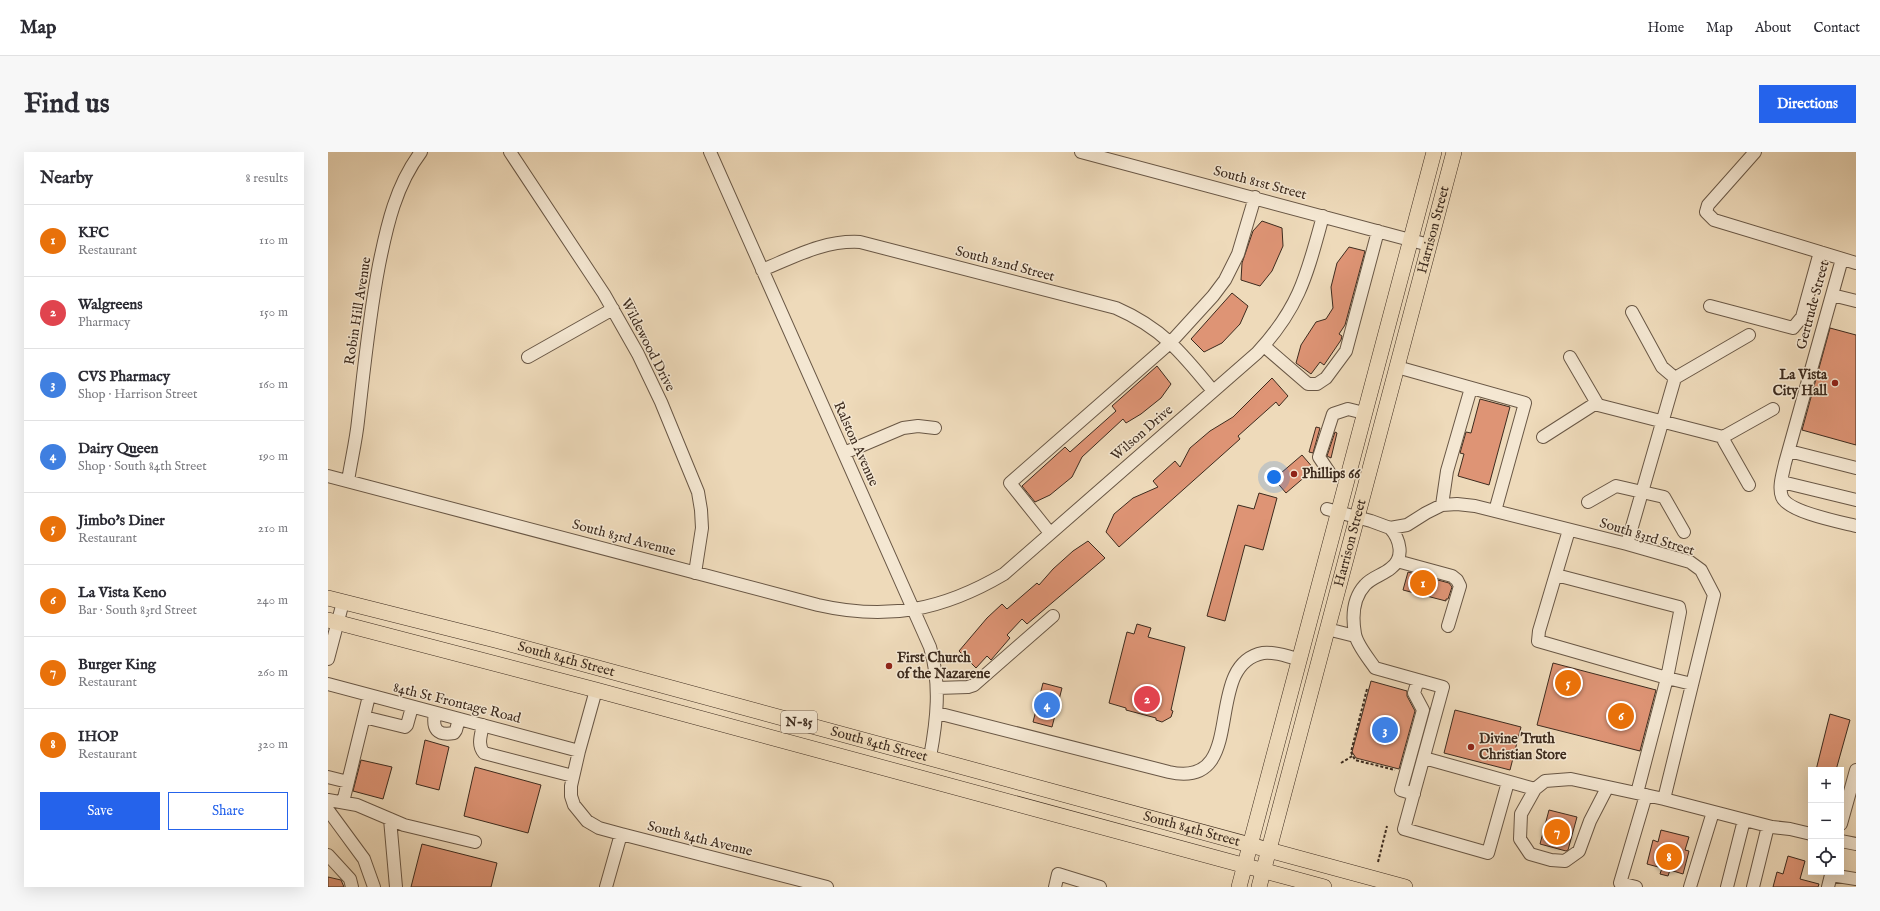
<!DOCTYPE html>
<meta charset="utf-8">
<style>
:root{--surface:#fff;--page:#f7f7f7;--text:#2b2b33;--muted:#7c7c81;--line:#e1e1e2;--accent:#2563eb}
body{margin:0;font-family:"IM FELL English",serif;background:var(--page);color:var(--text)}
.controls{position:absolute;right:12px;bottom:12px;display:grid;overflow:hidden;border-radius:0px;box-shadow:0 4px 16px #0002}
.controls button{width:36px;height:36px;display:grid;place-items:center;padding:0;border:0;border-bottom:1px solid var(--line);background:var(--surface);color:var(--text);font:20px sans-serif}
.you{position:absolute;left:946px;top:325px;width:14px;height:14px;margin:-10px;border:3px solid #fff;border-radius:50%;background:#1a73e8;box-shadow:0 0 0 6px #1a73e833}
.badge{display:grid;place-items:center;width:26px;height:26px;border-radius:50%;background:var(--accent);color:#fff;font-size:13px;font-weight:700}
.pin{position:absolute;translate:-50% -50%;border:2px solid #fff;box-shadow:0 1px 4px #0006}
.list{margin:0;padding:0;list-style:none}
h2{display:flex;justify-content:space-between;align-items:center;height:52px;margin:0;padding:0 16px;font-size:17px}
h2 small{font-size:13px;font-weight:400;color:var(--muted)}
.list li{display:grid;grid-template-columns:26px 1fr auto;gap:12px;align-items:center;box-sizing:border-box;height:72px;padding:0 16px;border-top:1px solid var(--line)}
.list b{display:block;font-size:15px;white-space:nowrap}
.list p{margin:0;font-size:13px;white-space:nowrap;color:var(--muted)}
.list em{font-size:13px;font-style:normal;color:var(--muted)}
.actions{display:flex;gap:8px;padding:12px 16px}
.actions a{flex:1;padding:9px 0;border:1px solid var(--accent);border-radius:0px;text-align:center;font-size:14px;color:var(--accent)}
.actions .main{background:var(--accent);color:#fff}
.icon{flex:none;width:22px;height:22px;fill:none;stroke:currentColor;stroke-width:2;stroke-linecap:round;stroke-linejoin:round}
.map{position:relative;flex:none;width:1528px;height:735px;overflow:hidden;border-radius:0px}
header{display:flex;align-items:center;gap:24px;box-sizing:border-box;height:56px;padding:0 20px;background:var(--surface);border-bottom:1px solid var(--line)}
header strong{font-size:19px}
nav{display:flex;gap:22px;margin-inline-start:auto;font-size:14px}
.intro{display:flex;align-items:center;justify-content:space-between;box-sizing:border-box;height:96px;padding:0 24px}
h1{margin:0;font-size:28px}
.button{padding:10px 18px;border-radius:0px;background:var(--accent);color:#fff;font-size:14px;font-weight:700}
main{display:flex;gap:24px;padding:0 24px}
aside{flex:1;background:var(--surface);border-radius:0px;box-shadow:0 4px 16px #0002}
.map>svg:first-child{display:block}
</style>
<header>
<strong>Map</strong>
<nav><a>Home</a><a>Map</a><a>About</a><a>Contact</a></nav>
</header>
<div class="intro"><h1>Find us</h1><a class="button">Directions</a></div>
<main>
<aside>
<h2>Nearby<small>8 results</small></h2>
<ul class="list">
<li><span class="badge" style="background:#e8710a">1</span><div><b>KFC</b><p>Restaurant</p></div><em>110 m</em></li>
<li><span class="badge" style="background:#e0444e">2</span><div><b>Walgreens</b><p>Pharmacy</p></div><em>150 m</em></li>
<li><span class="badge" style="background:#3f7fe0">3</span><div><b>CVS Pharmacy</b><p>Shop · Harrison Street</p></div><em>160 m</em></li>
<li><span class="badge" style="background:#3f7fe0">4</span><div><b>Dairy Queen</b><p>Shop · South 84th Street</p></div><em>190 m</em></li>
<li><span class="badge" style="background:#e8710a">5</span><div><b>Jimbo's Diner</b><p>Restaurant</p></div><em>210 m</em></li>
<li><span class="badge" style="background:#e8710a">6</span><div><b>La Vista Keno</b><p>Bar · South 83rd Street</p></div><em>240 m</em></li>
<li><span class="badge" style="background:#e8710a">7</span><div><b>Burger King</b><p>Restaurant</p></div><em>260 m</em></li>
<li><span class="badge" style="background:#e8710a">8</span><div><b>IHOP</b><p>Restaurant</p></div><em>320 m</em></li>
</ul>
<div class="actions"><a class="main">Save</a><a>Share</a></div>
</aside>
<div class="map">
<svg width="1528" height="735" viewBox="0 0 1528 735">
<rect width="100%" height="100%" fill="#eedaba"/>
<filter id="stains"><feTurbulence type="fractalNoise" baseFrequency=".005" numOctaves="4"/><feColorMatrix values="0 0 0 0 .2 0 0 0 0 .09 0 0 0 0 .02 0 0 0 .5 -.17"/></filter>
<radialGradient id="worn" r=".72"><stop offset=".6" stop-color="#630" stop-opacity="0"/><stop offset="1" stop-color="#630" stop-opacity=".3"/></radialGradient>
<path fill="#de9475" stroke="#3d2b1e" d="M934,69l20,7 1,18 -11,25 -12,15 -19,-6 1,-17 11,-32z
M1021,95l16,4 -20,74 -6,9 3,2 -1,4 -17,25 -4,-3 -9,12 -15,-11 5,-18 15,-23 10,-3 7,-11 -2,-21 6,-24z
M904,141l16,13 -8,18 -18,19 -18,9 -13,-13z
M1502,176l26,7v110l-54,-15z
M829,214l14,18 -10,14 -20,16 -15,9 -3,-4 -41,38 -10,20 -22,18 -15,7 -13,-16 43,-39 5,5 46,-41 -4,-5z
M944,226l16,18 -9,10 -3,-4 -38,34 2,3 -121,108 -13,-15 8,-18 19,-16 25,-11 -5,-6 22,-20 5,6 10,-19 20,-17 23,-14z
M1152,247l30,8 -21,78 -31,-9 6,-22 -4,-1 6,-21 5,1z
M988,275l4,1 -7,25 -4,-1z
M1007,280l2,1 -6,25 -4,-2z
M974,303l12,14 -28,24 -12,-14z
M931,341l18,5 -14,52 -18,-5 -20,76 -18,-5 31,-111 16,4z
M760,389l17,17 -78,66 -5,-5 -15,16 3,3 -19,22 -4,-4 -11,12 -17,-17 28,-33 15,-14 5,5 30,-26 2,2 14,-16 20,-18z
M1080,420l41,11 3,4 -4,12h-2v2l-43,-11z
M809,472l14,4 -3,9 37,10 -14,63 2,1 -2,6 -9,5 -6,-2v-2l-30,-8v-2l-17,-5 18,-71 7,2z
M1225,511l103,27 -16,61 -103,-26z
M1043,529l36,10v5l8,15 -16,58 -43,-11 -4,-6z
M715,531l19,5 -10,39 -19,-5z
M1127,558l66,17 -11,43 -66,-17z
M1502,562l20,6 -14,50h-20z
M97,588l24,7 -10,43 -23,-6z
M33,608l31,7 -9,32 -30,-8z
M147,615l66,18 -13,48 -64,-17z
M1221,658l28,7 -9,33 -2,1 -26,-7z
M1333,678l28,7 -4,13 4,1 -6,23 -13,-4 -2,6 -8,-2 2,-6 -15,-4 6,-24 5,2z
M94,692l75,19 -6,24h-80z
M1460,704l17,5 -5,18 19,5 -1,3h-45l4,-15 6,2z
M0,725l13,3 3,7h-16z"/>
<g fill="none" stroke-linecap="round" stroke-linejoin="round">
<g stroke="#695745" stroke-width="14">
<path id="minor" d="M182,0l94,142 34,60 23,48 37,90 3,18 1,18 -7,45
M382,0l220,495c11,37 7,73 0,110
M753,0l348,93
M1427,0l-47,53 -2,7 8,8 142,43
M1514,107l-57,204c-2,10 -7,24 -3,34 6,15 58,25 74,29
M434,118c32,-13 62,-30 98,-28l256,66c46,20 66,45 97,83
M1504,143l24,6
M1382,154l83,22 9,-11 18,-65
M1304,160l30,55 13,11
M936,194l44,38h9l9,-6 20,-27 32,-120
M200,205l85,-48
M1242,205l28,48
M1069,215l128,36 -30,108
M1215,285l50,-32h5l125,32 50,-28
M1395,285l1,4 25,44
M1461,299l67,17
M516,301l59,-25 15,-2 17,2
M1001,320l-10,-15 14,-43 15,-5 16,4
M0,324l490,129c70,16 125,5 186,-31l253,-221c43,-46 50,-79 66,-137
M20,329c3,-20 8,-40 10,-60 6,-52 11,-104 21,-156 8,-40 17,-80 42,-113
M1454,330l74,18
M1260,350l28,-16 48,11 20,35
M1114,353l5,-34 24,-83
M999,357l44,12 19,7 17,-3 19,-12 16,-8 15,-1 18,2 152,38 63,18 11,8 13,25 -50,204
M1062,376c10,11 15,30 1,40 -8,7 -19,9 -26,17 -12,13 -13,32 -10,49 2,11 14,25 20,34l68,19 -39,142 84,24 20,-71
M722,381l-40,-50 161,-141 42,-46 12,-16 13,-26 17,-57
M1299,392l48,-166 74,-43
M1069,409l55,15 5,4 3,6 -12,40
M1228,423l123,32 1,5 -13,66 -129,-37 1,-10 30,-101
M999,477l28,7
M0,507l15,-57
M0,532l251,67
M609,536l31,-1 6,-2 79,-69
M268,538l-17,61 -8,35v10l3,9 13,16 12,7 22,6 206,53
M107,561c-3,16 2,23 19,20l2,-3 3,-11
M609,561l232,59c82,18 31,-107 94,-119 11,-2 25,4 36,6
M36,565l41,10 2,-2 5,-18
M155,573c-2,10 -6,20 1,28l89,23
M1096,606l111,31
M0,625l20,5
M1279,636l-17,33 -11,30 -14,10 -14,-1 -21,-6 -10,-15 1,-25 14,-25 10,-8 26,-2 93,20 108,28 18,2 21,5
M1309,641l30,-115 25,6
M1086,642l-13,-4 22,-80 -9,-17 4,-13
M0,648l29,5 47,20 71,17
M15,650l26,-106
M0,658l36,49 10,28
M62,667l6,68
M1513,672l15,-54
M1513,689l15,3
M0,703l22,24 2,8
M278,735l15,-53
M727,735l3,-13 42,13
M1308,735l-16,-4 26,-88
M1362,735l23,-75
M1399,735l17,-67
M1425,735l15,-61
M1500,735l3,-12 25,4"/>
</g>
<g stroke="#3d2b1e" stroke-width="16">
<g id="major">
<path id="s1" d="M0,446l167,42 910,247"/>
<path d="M0,468l268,70 728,197"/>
<path d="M911,735l195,-735"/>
<path id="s2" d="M931,735l195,-735"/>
</g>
</g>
<path stroke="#3d2b1e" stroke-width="2" stroke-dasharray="3 2" stroke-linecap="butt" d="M1039,537l-16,63 4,8 40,10
M1013,611l13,-8
M1050,710l9,-36"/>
<use href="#minor" stroke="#f4e7d2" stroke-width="12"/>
<use href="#major" stroke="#eedaba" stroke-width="15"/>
</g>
<g fill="#8f2418" stroke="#f4e7d2" stroke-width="1.5">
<circle cx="1507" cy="231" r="4"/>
<circle cx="966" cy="322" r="4"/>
<circle cx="561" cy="514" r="4"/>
<circle cx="1143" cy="595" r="4"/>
</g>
<g text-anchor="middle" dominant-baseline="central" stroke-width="3" stroke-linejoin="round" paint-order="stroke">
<rect fill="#f4e7d2" stroke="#746354" stroke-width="1" x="453" y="559" width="36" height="22" rx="3"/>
<g font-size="13" font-weight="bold" fill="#3d2b1e">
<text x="471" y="570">N-85</text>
</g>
<g font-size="14" fill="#3d2b1e" stroke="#f4e7d2">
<text transform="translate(932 31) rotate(15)">South 81st Street</text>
<text stroke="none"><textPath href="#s2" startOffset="680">Harrison Street</textPath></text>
<text transform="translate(677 112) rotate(15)">South 82nd Street</text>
<text transform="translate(1485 153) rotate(-75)">Gertrude Street</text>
<text transform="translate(30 159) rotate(-81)">Robin Hill Avenue</text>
<text transform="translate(320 193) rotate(63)">Wildewood Drive</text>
<text transform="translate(814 281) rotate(-41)">Wilson Drive</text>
<text transform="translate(528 292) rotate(66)">Ralston Avenue</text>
<text transform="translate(1319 385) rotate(17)">South 83rd Street</text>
<text transform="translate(296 386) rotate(15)">South 83rd Avenue</text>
<text stroke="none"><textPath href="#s2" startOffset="356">Harrison Street</textPath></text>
<text stroke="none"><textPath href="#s1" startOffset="246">South 84th Street</textPath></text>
<text transform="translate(129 551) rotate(14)">84th St Frontage Road</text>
<text stroke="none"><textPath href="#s1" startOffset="570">South 84th Street</textPath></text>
<text stroke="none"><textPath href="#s1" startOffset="894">South 84th Street</textPath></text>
<text transform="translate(372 687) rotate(14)">South 84th Avenue</text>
</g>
<g font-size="14" font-weight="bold" fill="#3d2b1e" stroke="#f4e7d2" text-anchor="start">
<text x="1499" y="223" text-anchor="end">La Vista<tspan x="1499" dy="16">City Hall</tspan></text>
<text x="974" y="322">Phillips 66</text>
<text x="569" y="506">First Church<tspan x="569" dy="16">of the Nazarene</tspan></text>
<text x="1151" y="587">Divine Truth<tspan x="1151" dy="16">Christian Store</tspan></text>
</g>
</g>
<rect width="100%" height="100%" filter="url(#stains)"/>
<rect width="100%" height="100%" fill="url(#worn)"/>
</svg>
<div class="controls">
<button>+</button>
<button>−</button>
<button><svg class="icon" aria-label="locate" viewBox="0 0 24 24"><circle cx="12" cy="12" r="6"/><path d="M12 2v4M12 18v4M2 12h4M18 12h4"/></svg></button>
</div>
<div class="you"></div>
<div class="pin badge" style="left:1095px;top:431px;background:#e8710a">1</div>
<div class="pin badge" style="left:819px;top:547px;background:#e0444e">2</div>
<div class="pin badge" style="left:1057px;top:578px;background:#3f7fe0">3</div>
<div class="pin badge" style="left:719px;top:553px;background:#3f7fe0">4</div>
<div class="pin badge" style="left:1240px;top:531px;background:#e8710a">5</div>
<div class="pin badge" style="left:1293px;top:564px;background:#e8710a">6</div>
<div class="pin badge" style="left:1229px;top:680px;background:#e8710a">7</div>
<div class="pin badge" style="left:1341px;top:705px;background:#e8710a">8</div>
</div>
</main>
